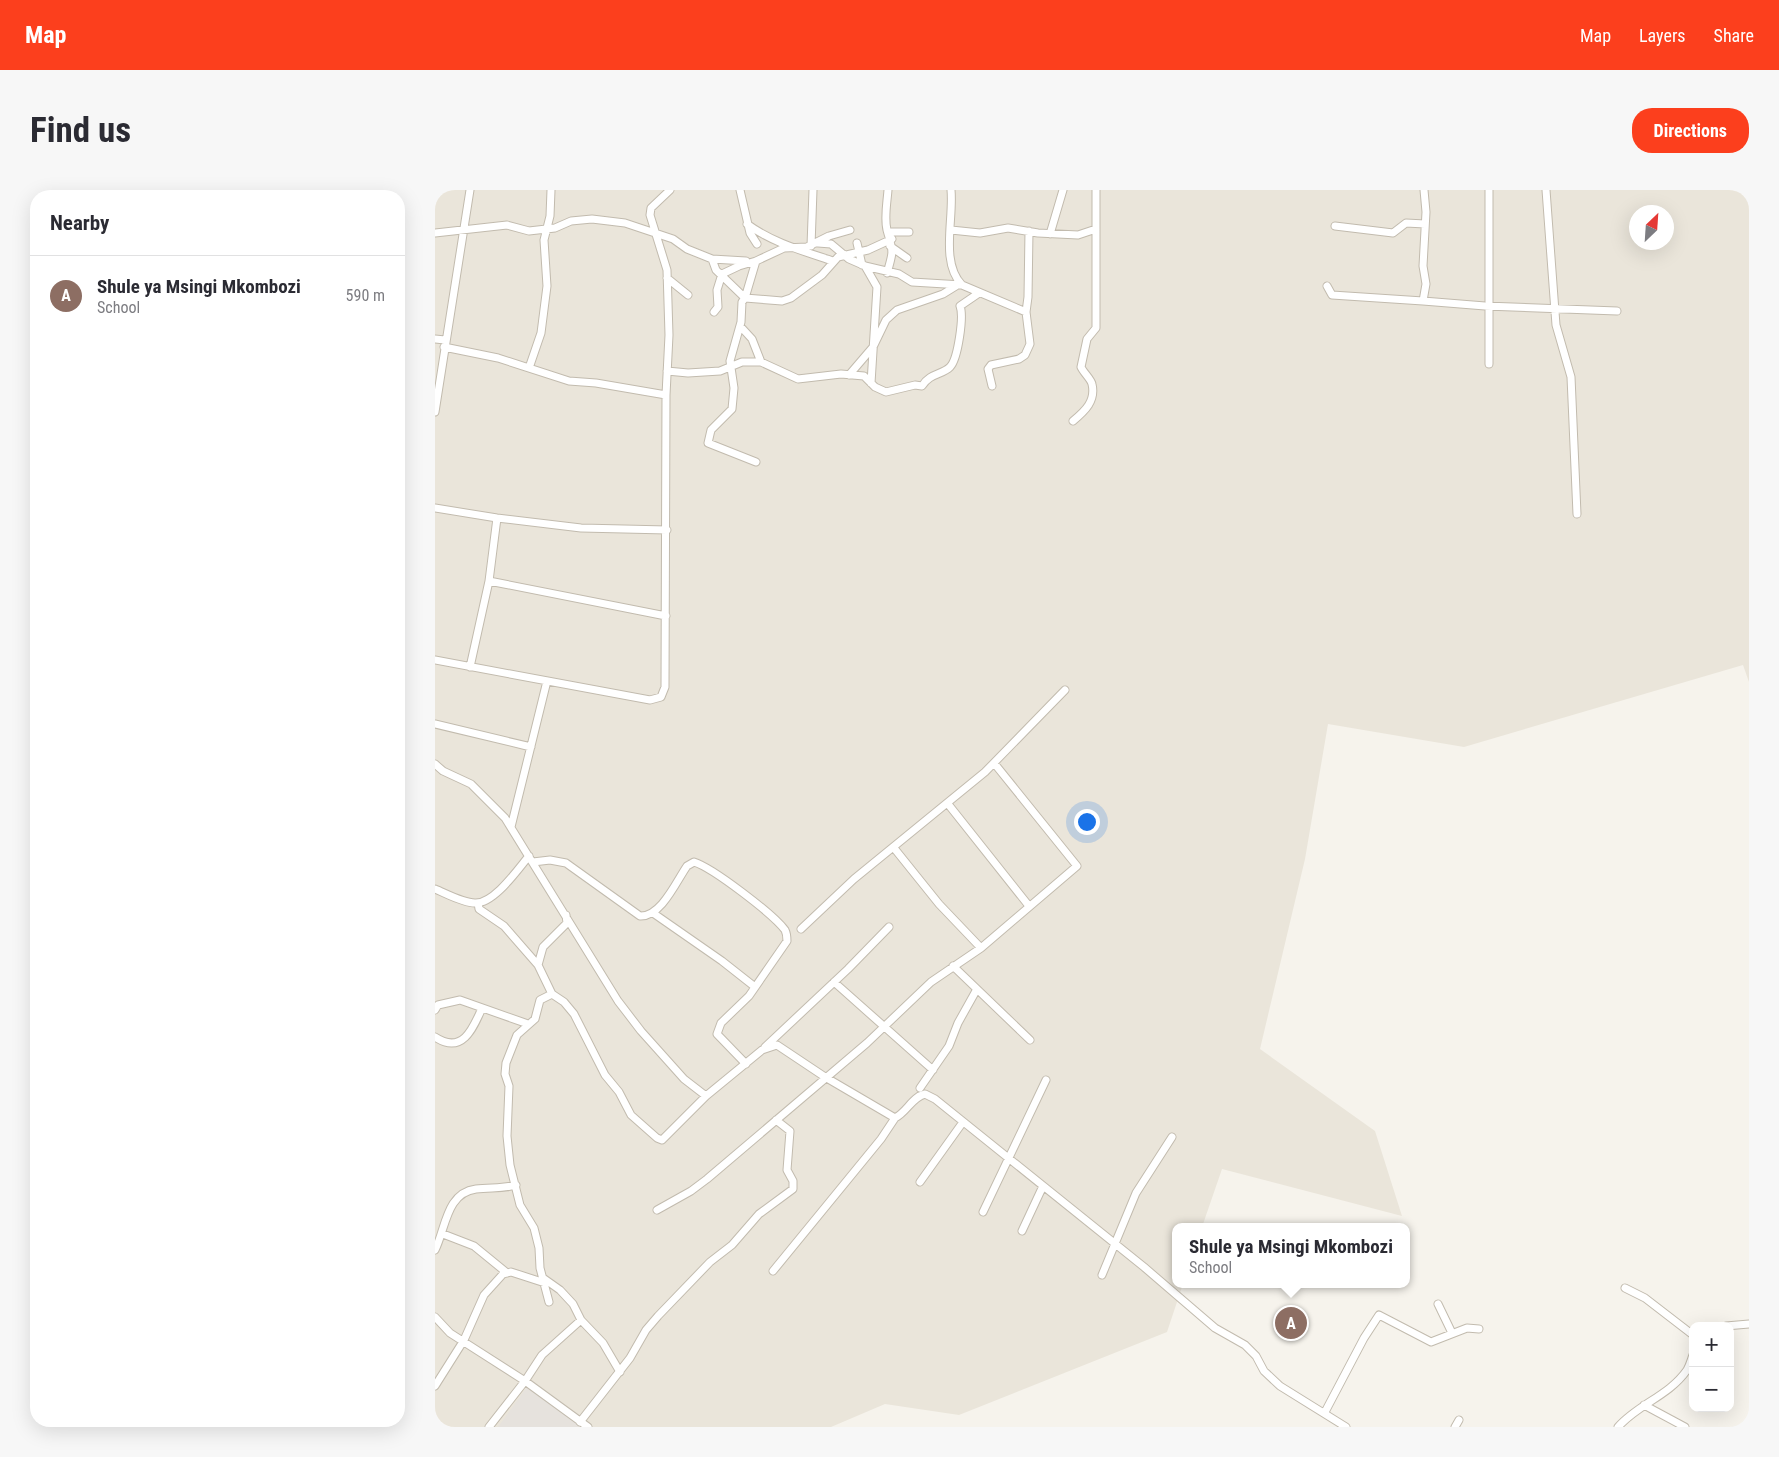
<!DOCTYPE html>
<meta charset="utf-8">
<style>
:root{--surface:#fff;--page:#f7f7f7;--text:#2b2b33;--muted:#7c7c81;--line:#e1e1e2;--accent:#fc3f1d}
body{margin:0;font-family:"Roboto Condensed",sans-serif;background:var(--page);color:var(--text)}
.controls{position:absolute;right:15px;bottom:15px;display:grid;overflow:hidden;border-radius:10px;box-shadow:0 5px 20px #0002}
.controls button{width:45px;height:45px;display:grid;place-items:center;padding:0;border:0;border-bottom:1px solid var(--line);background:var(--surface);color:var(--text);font:25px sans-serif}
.compass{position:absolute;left:1194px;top:15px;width:45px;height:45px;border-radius:50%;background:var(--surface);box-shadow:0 5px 20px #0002;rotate:25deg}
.you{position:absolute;left:651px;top:631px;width:18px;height:18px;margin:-12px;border:4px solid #fff;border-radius:50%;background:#1a73e8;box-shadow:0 0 0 8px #1a73e833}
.badge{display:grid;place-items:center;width:32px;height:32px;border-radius:50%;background:var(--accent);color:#fff;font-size:16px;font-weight:700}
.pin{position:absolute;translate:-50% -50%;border:2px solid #fff;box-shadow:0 1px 5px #0006}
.popup{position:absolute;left:737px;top:1033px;width:238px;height:65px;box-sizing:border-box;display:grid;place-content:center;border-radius:10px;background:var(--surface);filter:drop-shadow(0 1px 4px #0005);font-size:16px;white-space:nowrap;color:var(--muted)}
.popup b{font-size:19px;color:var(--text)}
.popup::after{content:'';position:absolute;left:50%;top:100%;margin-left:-10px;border:10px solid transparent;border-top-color:var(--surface)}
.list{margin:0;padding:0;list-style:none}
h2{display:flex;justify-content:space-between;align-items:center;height:65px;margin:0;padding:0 20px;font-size:21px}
h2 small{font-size:16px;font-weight:400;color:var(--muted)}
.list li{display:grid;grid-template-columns:32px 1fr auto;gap:15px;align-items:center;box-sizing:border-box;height:80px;padding:0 20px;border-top:1px solid var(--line)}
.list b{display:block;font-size:19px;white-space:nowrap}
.list p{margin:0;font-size:16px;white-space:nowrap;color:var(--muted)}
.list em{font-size:16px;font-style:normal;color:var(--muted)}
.map{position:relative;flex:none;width:1314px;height:1237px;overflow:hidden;border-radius:20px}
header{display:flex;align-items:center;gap:30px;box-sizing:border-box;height:70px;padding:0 25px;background:var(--accent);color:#fff}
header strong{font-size:24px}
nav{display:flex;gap:28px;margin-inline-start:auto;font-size:18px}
.intro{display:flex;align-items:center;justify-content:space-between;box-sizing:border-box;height:120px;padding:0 30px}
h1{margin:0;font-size:35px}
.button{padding:12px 22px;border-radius:20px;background:var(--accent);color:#fff;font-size:18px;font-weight:700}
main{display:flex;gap:30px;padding:0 30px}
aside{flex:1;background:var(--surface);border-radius:20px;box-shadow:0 5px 20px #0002}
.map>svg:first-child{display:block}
</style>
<header>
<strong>Map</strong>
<nav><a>Map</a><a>Layers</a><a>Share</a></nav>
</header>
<div class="intro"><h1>Find us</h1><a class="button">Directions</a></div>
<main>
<aside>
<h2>Nearby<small></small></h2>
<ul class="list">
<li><span class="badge" style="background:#8d6e63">A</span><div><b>Shule ya Msingi Mkombozi</b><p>School</p></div><em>590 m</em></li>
</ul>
</aside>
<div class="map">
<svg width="1314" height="1237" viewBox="0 0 1314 1237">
<rect width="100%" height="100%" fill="#f6f3ec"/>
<path fill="#eae5da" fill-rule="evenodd" d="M0,0h1314v492l-6,-17 -279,82 -136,-23 -23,135 -45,190 115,82 27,85 -180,-47 -20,58h-26v57h7l-16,48 -208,83 -74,-11 -54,23h-396zM1202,22h30v30h-30z"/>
<path fill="#e6e2dd" d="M92,1197l61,40h-90z"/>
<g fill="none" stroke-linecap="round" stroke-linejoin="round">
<g stroke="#c2bbae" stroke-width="9">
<path id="minor" d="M305,0l10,43 7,11
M516,0c3,29 -11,72 11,95l64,27
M989,0l2,22 -3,54 3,18 -3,17 62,5 132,5
M1054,0v174
M1111,0l10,135 15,52 6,137
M312,34c26,19 56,27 86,37
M900,36l58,7 13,-10 19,1
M516,40l29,3 28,-5 30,5 40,2 18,-6
M453,42h21
M0,43l72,-8 22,6 26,-3 16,-7 21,-2 33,4 48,16 14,10 25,10 4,11 29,28 37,3 9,-3 31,-23 16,-18 30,-7 24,-11
M615,44l13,-44
M383,53l13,1 18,15 16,7 34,8 13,8 50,3
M422,53l5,22
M376,56l2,-56
M455,56l17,12
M277,69l34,2
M430,76l12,21 -6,96
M452,83c7,-23 6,-21 0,-43 -3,-12 0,-27 1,-40
M232,88l21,17
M892,96l5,9 91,6
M279,122l4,-5 -1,-17 5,-16 17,-8 17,-5
M305,136l12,13 9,23
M0,149l10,1
M94,178l12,-35 6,-47 -3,-46 6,-24 1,-26
M232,181l21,2 32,-2 22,-9h19l37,17 43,-5 23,2 11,11 11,5 29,-7 7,1c8,-13 20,-11 28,-19 8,-8 14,-51 10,-61l19,-13
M414,185l24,-28 13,-27 11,-10 46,-16 13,-8
M557,196l-4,-17 3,-4 28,-6 6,-4 5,-11 -4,-32 2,-15 1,-66
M231,205l3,-60 -2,-65 -17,-55 1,-7 19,-18
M0,222l35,-222
M638,231c12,-10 23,-20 19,-37 -1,-5 -9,-12 -11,-17l6,-28 9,-11v-138
M321,272l-48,-19 3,-13 21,-21 2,-21 -4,-27 11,-39 1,-20 3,-4 11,-37 28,-13 23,-1 22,-11 21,-6
M0,318l62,10 84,10 86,2
M54,391l177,35
M0,470l215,40 11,-3 4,-10 1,-292 -70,-12 -27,-2 -71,-23 -54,-11
M35,477l19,-86 8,-63
M0,534l96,23
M0,574l8,7 28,13 34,34 113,183 23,30 43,48 22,17 56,-46 15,-5 48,32 70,41c12,-6 17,-21 30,-24l10,5 209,168 71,61 30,17 11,11 8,15 16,15 66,41
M513,614l81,102
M76,637l36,-146
M459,658l45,56 42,44
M98,672l17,-2 16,3 74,53c21,1 36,-34 47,-50l7,-4c19,6 79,52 91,68 2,4 2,7 2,11l-38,55 -28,27 -4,11 29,30
M0,699c12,5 28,14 40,14 19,1 43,-34 54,-47
M43,713l1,6 25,17 34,39
M218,723l69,48 33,26
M366,739l53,-50 131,-107 80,-82
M518,776l77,74
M399,792l99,88
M117,804l12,8 10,12 31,61 14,17 12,23 26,23 5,2 44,-44
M0,820l3,-5 22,-5 68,24
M0,847c27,18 38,-8 47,-29
M330,857l83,-78 41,-42
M485,898l29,-42 9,-23 19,-34
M485,992l43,-60
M222,1020l34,-19 16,-12 160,-136 64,-61 50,-34 96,-82 -83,-103
M548,1022l63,-132
M587,1041l21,-45
M8,1044l31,12 33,27
M0,1060c11,-22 11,-57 41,-61 14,-2 26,0 40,-4
M338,1081l108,-132 14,-21
M667,1085l34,-82 36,-56
M108,1088l17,12 13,14 8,16 22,23 17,29
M1190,1098l20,10 48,37
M114,1112l-9,-34 -1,-20 -5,-20 -14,-23 -10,-40 -3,-29 2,-50 -4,-12 1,-11 11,-28 18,-16 5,-19 12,-6 -14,-29 5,-18 24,-24 -1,-8
M1003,1114l14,29
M0,1127l15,16 75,48 17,-26 39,-35
M1291,1136l23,-2
M0,1196l29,-46 20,-45 19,-21 8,-2 34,11
M1209,1215l41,22
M890,1222l39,-74 15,-23 52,27 36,-14 12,1
M145,1232l50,-64 16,-28 12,-14 52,-54 22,-17 27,-31 34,-25v-8l-6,-11 3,-39 -14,-11
M54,1237l36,-46 63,46
M1020,1237l4,-7
M1183,1237c20,-23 51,-31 69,-57 3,-5 4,-10 6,-15"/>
</g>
<use href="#minor" stroke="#fff" stroke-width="7"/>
</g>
</svg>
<div class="controls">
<button>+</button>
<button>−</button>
</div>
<svg class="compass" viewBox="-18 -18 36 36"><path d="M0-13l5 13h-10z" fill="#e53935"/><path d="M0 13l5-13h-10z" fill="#7c7c81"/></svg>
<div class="you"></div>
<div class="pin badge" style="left:856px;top:1133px;background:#8d6e63">A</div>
<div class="popup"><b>Shule ya Msingi Mkombozi</b>School</div>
</div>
</main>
